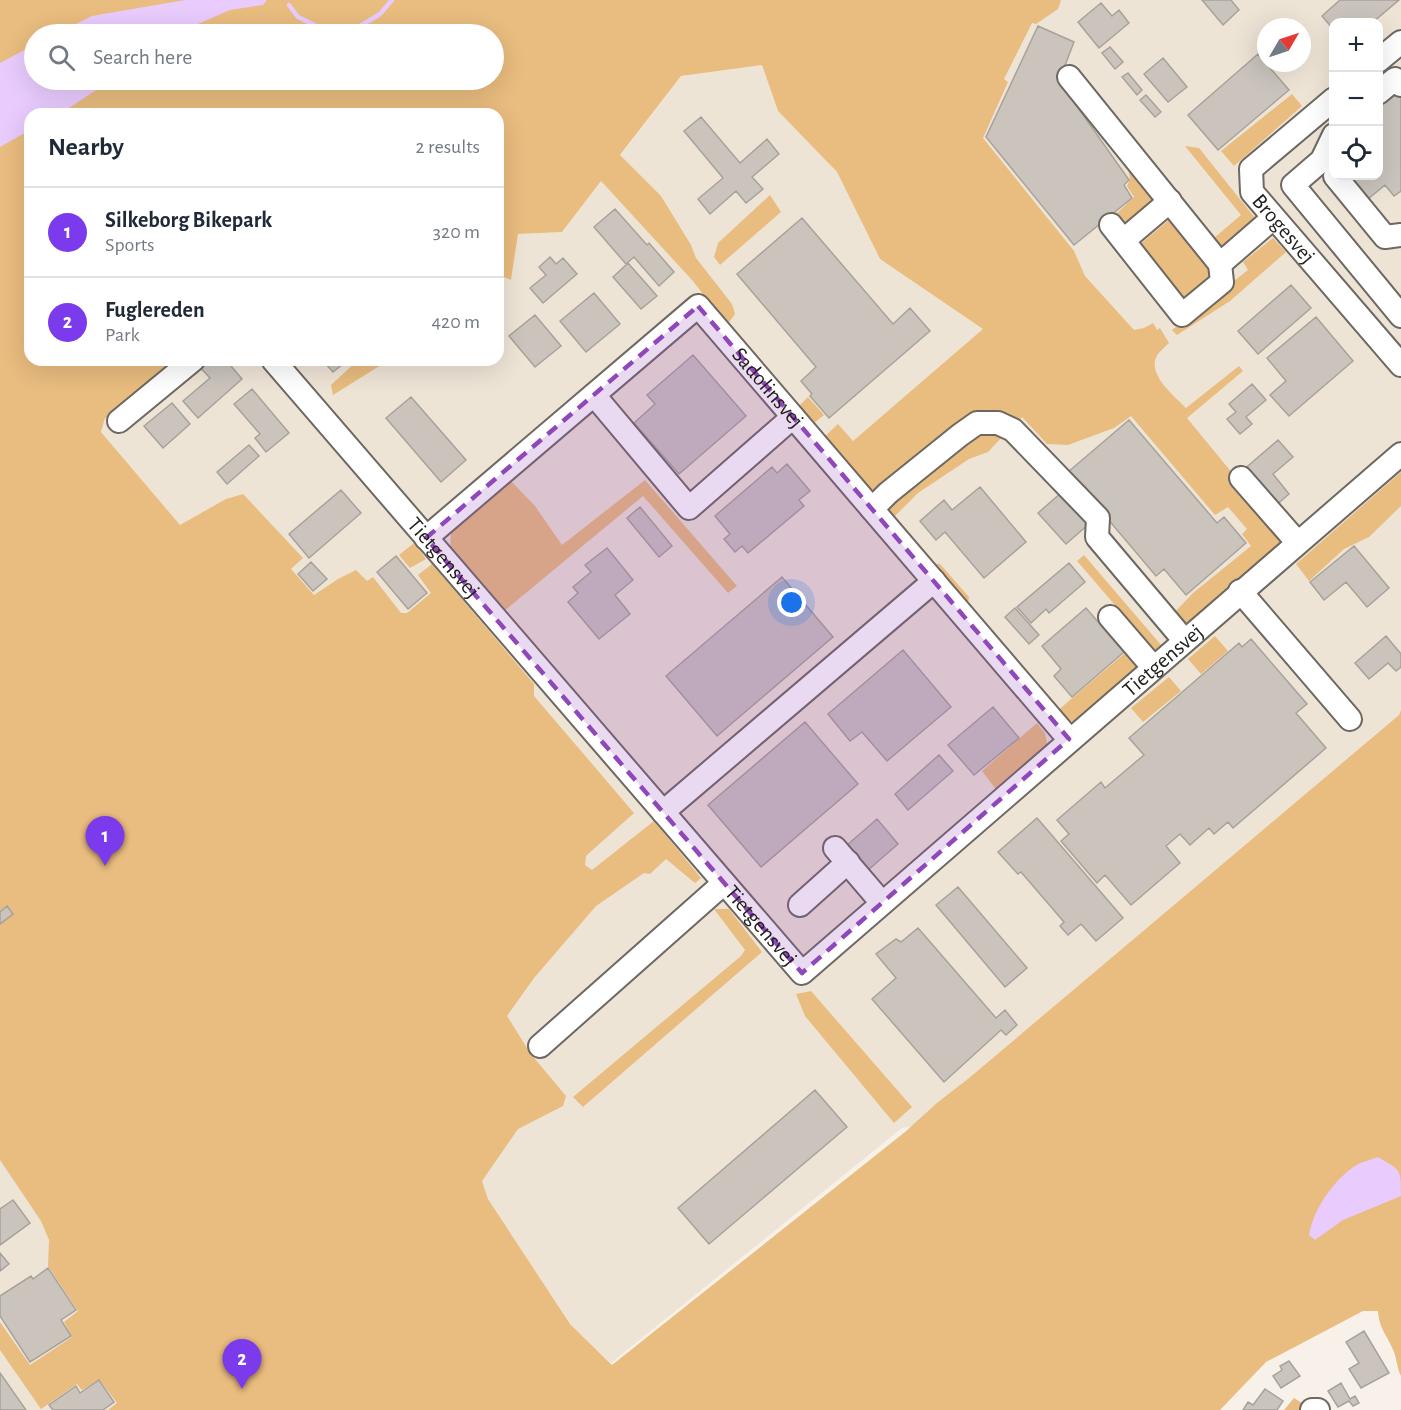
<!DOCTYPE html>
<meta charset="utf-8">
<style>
:root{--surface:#fff;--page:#f2f2f3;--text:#1f2937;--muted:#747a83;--line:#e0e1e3;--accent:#7c3aed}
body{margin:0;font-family:"Alegreya Sans",sans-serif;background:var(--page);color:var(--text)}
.controls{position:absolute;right:18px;top:18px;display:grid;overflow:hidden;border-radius:12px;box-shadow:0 6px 24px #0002}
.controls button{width:54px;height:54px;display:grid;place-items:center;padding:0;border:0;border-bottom:2px solid var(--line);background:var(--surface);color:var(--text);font:30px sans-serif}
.compass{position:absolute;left:1257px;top:18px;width:54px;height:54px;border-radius:50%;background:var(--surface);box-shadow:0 6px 24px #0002;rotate:51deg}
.you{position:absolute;left:792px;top:603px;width:21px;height:21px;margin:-15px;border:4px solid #fff;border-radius:50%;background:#1a73e8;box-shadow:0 0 0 9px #1a73e833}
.badge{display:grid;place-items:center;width:39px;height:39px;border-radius:50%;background:var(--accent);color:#fff;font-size:20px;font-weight:700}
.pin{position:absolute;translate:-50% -50px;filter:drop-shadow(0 2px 3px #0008)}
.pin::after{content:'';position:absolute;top:32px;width:21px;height:18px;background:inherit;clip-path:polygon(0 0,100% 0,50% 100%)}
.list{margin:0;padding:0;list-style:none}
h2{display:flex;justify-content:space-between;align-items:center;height:78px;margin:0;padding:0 24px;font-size:26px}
h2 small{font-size:20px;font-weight:400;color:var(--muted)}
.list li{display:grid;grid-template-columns:39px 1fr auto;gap:18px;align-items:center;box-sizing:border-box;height:90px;padding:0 24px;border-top:2px solid var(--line)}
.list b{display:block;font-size:22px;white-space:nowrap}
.list p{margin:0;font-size:20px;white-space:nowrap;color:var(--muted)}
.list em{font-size:20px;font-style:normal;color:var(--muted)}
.icon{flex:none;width:33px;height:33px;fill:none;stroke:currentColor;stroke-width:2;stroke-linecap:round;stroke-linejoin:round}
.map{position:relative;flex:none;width:1401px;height:1410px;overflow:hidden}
.search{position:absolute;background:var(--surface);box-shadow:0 6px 24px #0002;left:24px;top:24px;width:480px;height:66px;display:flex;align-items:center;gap:15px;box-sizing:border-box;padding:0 21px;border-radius:33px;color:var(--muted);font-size:22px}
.panel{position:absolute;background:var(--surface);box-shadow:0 6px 24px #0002;left:24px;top:108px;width:480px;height:258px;border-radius:18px}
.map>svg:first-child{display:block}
</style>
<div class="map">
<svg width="1401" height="1410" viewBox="0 0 1401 1410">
<rect width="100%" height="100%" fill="#f7f1e9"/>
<path fill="#eee4d6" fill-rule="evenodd" d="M917,0h484v710l-2,5 -430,363 -36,45 -31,5 -291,235 -41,-39 -82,-125 -43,-121 57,-145 131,-120 -253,-49 -279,-332 19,-72h378v-85l13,5 7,-46 44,-2 119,-156 81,-11 16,46 59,61 43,87 104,70 -131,112 165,-21 110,-85 -85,-58zM1334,22h44v154h-44zM1266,27h36v36h-36z
M0,1150l175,260h-175z"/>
<path fill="#e9bc7f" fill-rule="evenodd" d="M0,0h1061l-3,9 -22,15 -4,-1 -28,56 4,3 -25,56 91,113 11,25 49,54 10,-2 9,-5 4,7 3,-2 9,15c-4,4 -8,7 -11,11 -13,19 16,42 28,54l53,-42 4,5 -56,47 46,56 52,70 -94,79 -10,-2 -8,-7 20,-21 58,-47 -9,-12 5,-5 -19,-22 -13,8 -84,-99 -17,12 -46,17 -21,-1 -25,-27 -6,9 -12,-7 -129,79 -54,-58 17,-16 15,17 130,-112 -103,-70 -43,-87 -59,-61 -16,-46 -81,11 -61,79 41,41 30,49 5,13 36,46 3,10 -8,11 -35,-45 -91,-99 -39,51 -44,2 -7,46 -13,-5v-161h-468v246h152l-65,57 -12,1 -4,14 79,93 46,-26 17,-5 60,64 -12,11 23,26 24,-16 18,-9 11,11 6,-4 28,36h6l24,-20 -13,-18 14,-11 102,120v12l100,117 -48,43 -1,9 7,5 62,-49 47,57 -6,5 -29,-24 -16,15 -6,-1 -48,33 -62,72 -27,38 23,37 36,43 -3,10 -45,23 -36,52 6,18 82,125 42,41 293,-233 32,-29 32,-25 430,-363 2,-5v666c-4,-8 -4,-16 -7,-24 -6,-16 -15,-23 -16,-41h-15l-97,51 -46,48h-1112l9,-7 -17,-23 -18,10 -5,-6 -36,25 -41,-59v-28l30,43 42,-28 -8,-15 14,-11 -30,-45 1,-26 -8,-19 -41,-61zM34,34h460v46h-460z
M1292,94l10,12 -68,60 -13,-15z
M1185,146l14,2 56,70 -34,29 -7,-9 27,-23z
M1127,163l26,37 -31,25 -7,-10 19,-18 -7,-11 3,-7z
M770,195l11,17 -61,53 -6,-8 4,-14z
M1169,220l47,56 -30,26 -47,-57z
M1273,238l13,14 -56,49 -53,34 -5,-5 76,-60 -5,-8z
M358,360h31l-56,35 -2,-10z
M808,397l16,18 -11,9 -15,-17z
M976,431l28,4 -16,17 -19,7 -51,34 -24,24 8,9 -5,3 -12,-20z
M1401,472v34l-32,31 -25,12 -35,32 -13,-17z
M510,480l25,26 27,39 83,-65 92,106 -9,7 -85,-97 -140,116 -53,-59 1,-23z
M913,539l22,25h5l29,33 -1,6h-5l-54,-60z
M414,543l12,16 -16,9 -11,-13z
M1084,555l77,90 3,-2 4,4 -10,8 -81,-94z
M1215,636l13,15 -27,23 -13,-15z
M1125,653l16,19 -54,46 -19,4 -12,-10z
M1169,677l12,14 -38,31 -12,-14z
M1037,723l8,10 3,16 -50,43 -16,-21z
M714,909h15l33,43 -179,155 -10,-10 168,-141 4,-6z
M811,991l101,116 -18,16 -89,-107 -9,-22z
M1294,1398l14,9 -8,3h-16z"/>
<path fill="#e9cbfe" d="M185,0h82l-4,5 -33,5 -55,24h-119l36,-18z
M34,45v35h77l-51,34h-30v16l-30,17v-84z
M1378,1157c23,14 23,11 23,39l-58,24 -28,20 -6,-5c5,-26 22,-51 43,-67 6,-5 18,-8 26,-11z"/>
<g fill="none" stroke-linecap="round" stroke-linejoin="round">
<path stroke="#e9cbfe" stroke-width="4.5" d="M289,5l9,12 35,17 19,-3 28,-17 12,-14"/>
</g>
<path fill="#cac4bd" stroke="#a7a29b" stroke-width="1.5" d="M1202,0h29l8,10 -16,15z
M1340,0h59l-26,22h-39v8l-12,-14z
M1101,3l11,13 7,-6 10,13 -30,25 -21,-26z
M1038,26l36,16 -15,39 70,99 -5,5 8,13 -58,47 -88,-108z
M1110,47l13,15 -8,7 -13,-16z
M1258,54l31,36 -71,60 -30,-35z
M1163,58l24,29 -19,15 -24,-28z
M1128,73l14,17 -5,5 -15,-18z
M1395,90l6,7v94l-7,5 -9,-11 -17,14 -20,-23h30v-72z
M1146,95l15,17 -6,5 -15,-17z
M701,117l39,46 27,-24 12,15 -27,23 11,12 -17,14 -10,-12 -26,23 -12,-15 25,-21 -39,-47z
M615,209l32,36 2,-2 25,29 -15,14 -25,-29 -8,7 -32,-37z
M802,218l91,106 17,-16 20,23 -101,87 -19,-22 2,-2 -11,-13 15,-14 -79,-93z
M550,257l6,7 7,-6 14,16 -34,29 -13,-15 16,-13 -7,-8z
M628,263l29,33 -16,13 -28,-32z
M1291,285l20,23 -53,46 -20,-23z
M594,293l26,31 -34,28 -26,-31z
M535,315l26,31 -26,21 -26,-31z
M1316,317l37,44 -64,55 -19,-21 16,-14 -19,-23z
M693,355l53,61 -67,58 -45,-51 21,-19 -8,-9z
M202,360h24l16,19 -44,39 -15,-17 27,-23 -13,-14z
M319,360h29l-15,12 -10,-11 -2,1z
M1252,384l14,16 -20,17 6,7 -12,10 -13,-15 9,-7 -7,-8z
M252,389l37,44 -23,19 -11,-14 5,-4 -26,-30z
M411,397l55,63 -25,22 -55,-64z
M172,403l18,21 -27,24 -19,-22z
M1129,420l88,103 7,-6 22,26 -60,52 -22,-26 -8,7 -88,-104z
M1278,440l15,17 -20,17 16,20 -16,14 -31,-37z
M249,445l10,11 -32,28 -10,-12z
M787,464l23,27 -11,9 5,6 -56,47 -6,-7 -7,6 -11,-13 6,-5 -15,-18 57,-49 5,6z
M980,487l46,55 -42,36 -39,-46 -9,8 -16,-19 24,-21 8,10z
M341,490l20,23 -52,45 -20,-24z
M1062,492l27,32 -23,20 -28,-31z
M640,507l32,39 -13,11 -32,-39z
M1354,546l35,42 -22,19 -21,-25 -22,18 -14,-18z
M607,548l26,32 -18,15 15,19 -31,25 -31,-37 10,-9 -5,-6 18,-15 -6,-7z
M396,556l31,37 -19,16 -31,-37z
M311,562l16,17 -14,12 -15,-17z
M1069,563l16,19 -36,31 -3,-4 -15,14 -14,-16z
M782,577l51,60 -116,99 -51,-60z
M1015,608l24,27 -10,9 -24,-27z
M1086,608l38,44 -52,45 -18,-21 7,-7 -19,-23z
M1386,636l15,18v13l-5,4 -8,-8 -19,16 -14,-16z
M1251,639l56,65 -11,9 30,35 -93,80 -5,-6 -14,12 -5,-6 -19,17 -10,-11 -14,12 14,17 -49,42 -26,-30 -8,8 -36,-42 8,-7 -12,-14 44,-38 4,6 39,-33 -15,-17 110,-95 3,4z
M903,650l48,57 -64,54 -25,-29 -12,9 -22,-27z
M993,707l26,31 -45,37 -26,-30z
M805,722l53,62 -97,83 -53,-62z
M939,755l14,16 -45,39 -13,-16z
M1037,818l86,100 -27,23 -15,-17 -13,11 -8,-9 4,-4 -43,-50 -3,2 -20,-22z
M877,819l21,25 -31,27 -21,-25z
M958,887l69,81 -22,19 -69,-82z
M7,906l6,8 -13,10v-12z
M918,928l78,90 9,-8 12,15 -11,10 -5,-5 -57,52 -72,-83 24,-21 -20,-24 20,-15 5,3z
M815,1090l32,37 -138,117 -31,-36z
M13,1200l17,23 -30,22v-36z
M0,1253l9,11 -9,7z
M48,1268l28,42 -15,10 10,16 -41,26 -30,-46v-20l31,-20 2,3z
M1364,1331l25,42 -28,15 -12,-19 10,-6 -13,-21z
M1289,1361l11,15 -19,12 -8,-12 9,-6 -2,-4z
M0,1373l26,37h-26z
M99,1380l15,22 -11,8h-50l-4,-5 27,-19 4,7z
M1341,1383l9,16 5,-3 4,7 -6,3 -4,-5 -11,6 -10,-16z
M1265,1389l18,12 -6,9h-34l5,-8 5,3z"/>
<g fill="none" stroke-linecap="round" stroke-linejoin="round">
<g stroke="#6d6861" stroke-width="26">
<g id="minor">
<path d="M1378,61l23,-19"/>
<path d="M1069,77l151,187 53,-46"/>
<path d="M1378,93l17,-14 6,6"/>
<path id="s1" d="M1334,99l-83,70 1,23 149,173"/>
<path d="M1334,135l-12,25 -29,25 108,131"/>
<path d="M1335,176l50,61 16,-2"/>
<path d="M1111,225l71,90 40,-33 -2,-18"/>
<path d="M1124,240l46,-39"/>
<path id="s2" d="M273,360l529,613 599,-519"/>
<path d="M594,395l95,113 104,-91"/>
<path d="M119,421l74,-61"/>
<path d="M1241,478l56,64"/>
<path d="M872,509l16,-16 72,-58 17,-12h21l15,7 85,88 -1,19 87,103"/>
<path id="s3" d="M426,538l272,-232 371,433"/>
<path d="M1240,591l110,128"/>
<path d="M1110,617l43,50"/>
<path d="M663,812l271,-231"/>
<path d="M835,848l47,55"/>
<path d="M800,905l48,-43"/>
<path d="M540,1046l184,-163"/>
<path d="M1312,1410h6"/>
</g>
</g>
<use href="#minor" stroke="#fff" stroke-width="22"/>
</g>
<path fill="#8f47ba" fill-opacity="0.2" stroke="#8f47ba" stroke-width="4.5" stroke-dasharray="12 8" stroke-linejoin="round" d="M698,306l371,433 -267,234 -376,-435z"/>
<g text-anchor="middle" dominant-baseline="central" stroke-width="4.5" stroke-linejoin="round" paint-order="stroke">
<g font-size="22" fill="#22201d" stroke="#f7f1e9">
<text stroke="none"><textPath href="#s1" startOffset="180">Brogesvej</textPath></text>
<text stroke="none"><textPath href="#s3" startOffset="465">Sadolinsvej</textPath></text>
<text stroke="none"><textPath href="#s2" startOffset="261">Tietgensvej</textPath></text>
<text stroke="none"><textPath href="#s2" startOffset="1287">Tietgensvej</textPath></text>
<text stroke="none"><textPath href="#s2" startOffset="747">Tietgensvej</textPath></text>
</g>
</g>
</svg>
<div class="controls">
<button>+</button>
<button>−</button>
<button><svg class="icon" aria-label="locate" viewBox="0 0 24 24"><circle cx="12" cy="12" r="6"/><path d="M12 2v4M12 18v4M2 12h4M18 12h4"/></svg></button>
</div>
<svg class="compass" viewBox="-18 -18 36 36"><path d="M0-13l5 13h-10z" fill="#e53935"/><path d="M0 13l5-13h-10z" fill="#747a83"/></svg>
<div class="you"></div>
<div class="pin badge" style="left:105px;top:866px">1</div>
<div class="pin badge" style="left:242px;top:1389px">2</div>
<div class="search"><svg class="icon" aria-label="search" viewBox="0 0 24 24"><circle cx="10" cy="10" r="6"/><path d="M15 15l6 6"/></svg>Search here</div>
<section class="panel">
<h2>Nearby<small>2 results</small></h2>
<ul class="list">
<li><span class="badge">1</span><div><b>Silkeborg Bikepark</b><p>Sports</p></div><em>320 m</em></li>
<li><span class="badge">2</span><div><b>Fuglereden</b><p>Park</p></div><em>420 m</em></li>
</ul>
</section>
</div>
